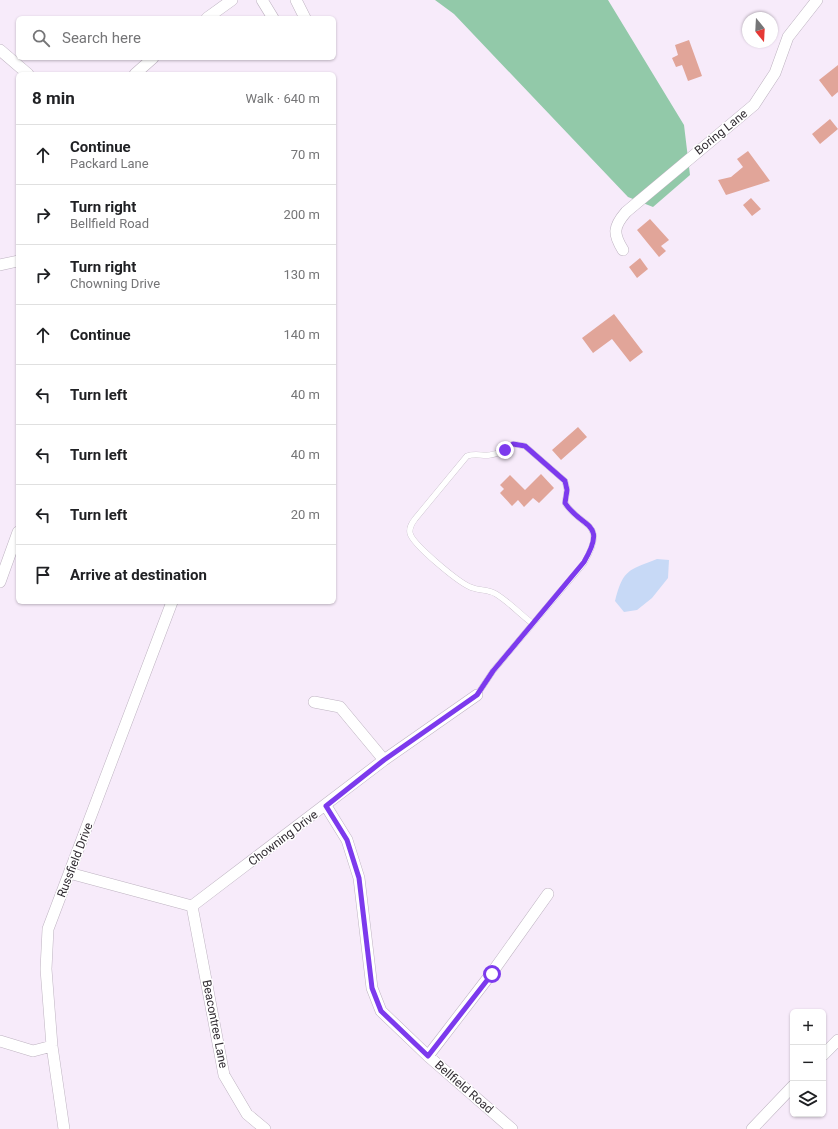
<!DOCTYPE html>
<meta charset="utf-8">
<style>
:root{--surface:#fff;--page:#f6f6f6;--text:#202124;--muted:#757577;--line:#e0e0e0}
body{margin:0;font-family:Roboto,sans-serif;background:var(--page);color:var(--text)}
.controls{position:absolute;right:12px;bottom:12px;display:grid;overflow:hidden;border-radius:6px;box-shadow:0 1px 3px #0004}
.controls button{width:36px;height:36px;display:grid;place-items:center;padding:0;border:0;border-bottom:1px solid var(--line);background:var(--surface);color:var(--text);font:20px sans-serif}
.compass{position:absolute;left:742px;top:12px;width:36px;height:36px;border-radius:50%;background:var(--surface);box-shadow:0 1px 3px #0004;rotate:162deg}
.stop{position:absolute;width:12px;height:12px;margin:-9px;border:3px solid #7c3aed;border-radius:50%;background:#fff}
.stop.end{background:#7c3aed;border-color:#fff;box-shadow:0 1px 4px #0008}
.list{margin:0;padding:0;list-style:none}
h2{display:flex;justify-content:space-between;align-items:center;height:52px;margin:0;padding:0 16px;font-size:17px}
h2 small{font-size:13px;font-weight:400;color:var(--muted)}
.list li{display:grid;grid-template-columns:26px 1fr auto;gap:12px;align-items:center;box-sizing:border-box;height:60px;padding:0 16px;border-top:1px solid var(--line)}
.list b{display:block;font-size:15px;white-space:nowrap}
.list p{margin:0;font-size:13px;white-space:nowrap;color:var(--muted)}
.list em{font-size:13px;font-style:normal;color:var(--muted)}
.icon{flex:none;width:22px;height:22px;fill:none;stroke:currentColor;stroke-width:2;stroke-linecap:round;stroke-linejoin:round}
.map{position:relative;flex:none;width:838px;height:1129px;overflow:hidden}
.search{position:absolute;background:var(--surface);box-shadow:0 1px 3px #0004;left:16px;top:16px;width:320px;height:44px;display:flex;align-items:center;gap:10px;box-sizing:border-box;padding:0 14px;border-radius:6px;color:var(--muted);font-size:15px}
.panel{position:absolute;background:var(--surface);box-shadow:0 1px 3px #0004;left:16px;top:72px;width:320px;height:532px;border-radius:6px}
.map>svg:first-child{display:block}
</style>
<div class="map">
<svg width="838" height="1129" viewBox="0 0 838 1129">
<rect width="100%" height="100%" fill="#f7ebfa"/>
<path fill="#92c9a9" d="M435,0h173l76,125 6,50 -37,32 -25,-10 -174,-183z"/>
<path fill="#c7d9f6" d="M657,559l12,1 -1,18 -16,20 -15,12 -13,2 -9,-11c8,-32 14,-31 42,-42z"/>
<path fill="#e1a599" d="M689,40l13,36 -14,5 -6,-16 -6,2 -4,-9 6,-3 -3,-10z
M838,65v27l-6,5 -13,-17z
M830,119l8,10 -18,15 -8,-10z
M748,151l22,30 -44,14 -8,-15 13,-3 12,-10 -6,-8z
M751,198l10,11 -9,7 -9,-11z
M650,219l19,21 -8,6 5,5 -7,6 -22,-27z
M640,258l8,11 -11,9 -8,-11z
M614,314l29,38 -13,10 -18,-23 -19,14 -11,-15z
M578,427l9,10 -26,23 -9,-10z
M541,474l13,14 -15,15 -6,-5 -9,9 -6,-7 -6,6 -12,-13 4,-4 -4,-4 10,-10 15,15z"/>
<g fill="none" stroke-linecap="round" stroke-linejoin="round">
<g stroke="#beb3c1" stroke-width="6">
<path id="service" d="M477,695l16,-24 91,-108c24,-42 -2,-34 -19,-60l2,-13 -2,-9 -40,-35 -12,-2c-7,5 -14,10 -23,11 -8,1 -15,-2 -23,1l-52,63c-3,4 -6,8 -5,14 2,11 51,52 63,55 8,3 15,1 23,6 13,8 24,20 36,29"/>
</g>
<g stroke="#beb3c1" stroke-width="12">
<path id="minor" d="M262,0l11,18
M296,0l9,18
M207,18l25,-18
M0,50l28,24
M135,74l18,-16
M623,250c-10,-16 -10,-23 3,-38l128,-107 21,-32 13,-36 29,-37
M0,265l18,-4
M0,582l18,-50
M314,702l26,5 44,53
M326,806l21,34 12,38 13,110 9,23 47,45 84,73
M69,873l123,33 192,-146 93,-65
M192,906l32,169 23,39 18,15
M0,1041l33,10 19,-5
M823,1055l15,-15
M428,1056l63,-82 57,-80
M64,1129l-12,-83 -6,-77 2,-40 124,-327
M752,1129l41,-43"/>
</g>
<use href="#service" stroke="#fff" stroke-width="5.5"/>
<use href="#minor" stroke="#fff" stroke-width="11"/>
</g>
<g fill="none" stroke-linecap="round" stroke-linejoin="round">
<path stroke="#7c3aed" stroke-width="5" d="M492,974l-64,82 -47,-45 -9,-23 -13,-110 -12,-38 -21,-34 58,-46 93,-65 16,-24 91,-109c24,-41 -2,-33 -19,-59l2,-13 -2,-9 -40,-35 -12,-2 -8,6"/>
</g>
<g text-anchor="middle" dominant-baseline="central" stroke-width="3" stroke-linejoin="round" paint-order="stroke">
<g font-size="12" fill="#332e34" stroke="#fff">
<text transform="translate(721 132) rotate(-39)">Boring Lane</text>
<text transform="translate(283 838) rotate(-37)">Chowning Drive</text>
<text transform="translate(75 860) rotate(-69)">Russfield Drive</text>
<text transform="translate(215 1024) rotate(79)">Beacontree Lane</text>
<text transform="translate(464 1087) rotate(41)">Bellfield Road</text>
</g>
</g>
</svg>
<div class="controls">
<button>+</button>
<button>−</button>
<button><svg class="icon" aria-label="layers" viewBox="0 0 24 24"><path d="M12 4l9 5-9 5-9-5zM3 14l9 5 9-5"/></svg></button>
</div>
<svg class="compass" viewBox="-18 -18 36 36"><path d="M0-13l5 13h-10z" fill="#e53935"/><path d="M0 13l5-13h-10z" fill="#757577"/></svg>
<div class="stop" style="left:492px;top:974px"></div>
<div class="stop end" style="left:505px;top:450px"></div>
<div class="search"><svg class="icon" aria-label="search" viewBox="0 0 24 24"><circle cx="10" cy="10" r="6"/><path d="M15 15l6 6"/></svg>Search here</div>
<section class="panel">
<h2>8 min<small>Walk · 640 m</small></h2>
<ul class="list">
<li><svg class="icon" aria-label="ahead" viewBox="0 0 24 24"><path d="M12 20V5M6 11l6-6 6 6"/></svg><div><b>Continue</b><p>Packard Lane</p></div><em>70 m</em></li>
<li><svg class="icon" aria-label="right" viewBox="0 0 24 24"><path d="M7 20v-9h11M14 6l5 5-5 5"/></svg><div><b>Turn right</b><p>Bellfield Road</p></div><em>200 m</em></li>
<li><svg class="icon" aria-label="right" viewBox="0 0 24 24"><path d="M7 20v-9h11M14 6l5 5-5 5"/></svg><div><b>Turn right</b><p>Chowning Drive</p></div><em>130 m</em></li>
<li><svg class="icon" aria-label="ahead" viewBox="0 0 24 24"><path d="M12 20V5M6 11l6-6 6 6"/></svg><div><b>Continue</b></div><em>140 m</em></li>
<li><svg class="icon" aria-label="left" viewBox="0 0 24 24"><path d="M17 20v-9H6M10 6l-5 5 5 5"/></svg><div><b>Turn left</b></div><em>40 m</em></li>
<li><svg class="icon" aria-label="left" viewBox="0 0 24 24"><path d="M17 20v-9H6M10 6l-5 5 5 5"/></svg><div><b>Turn left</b></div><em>40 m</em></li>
<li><svg class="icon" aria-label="left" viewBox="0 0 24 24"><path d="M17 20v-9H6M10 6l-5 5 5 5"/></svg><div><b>Turn left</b></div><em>20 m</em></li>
<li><svg class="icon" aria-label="arrive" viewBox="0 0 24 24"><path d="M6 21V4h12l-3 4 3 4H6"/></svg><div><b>Arrive at destination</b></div></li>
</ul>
</section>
</div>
